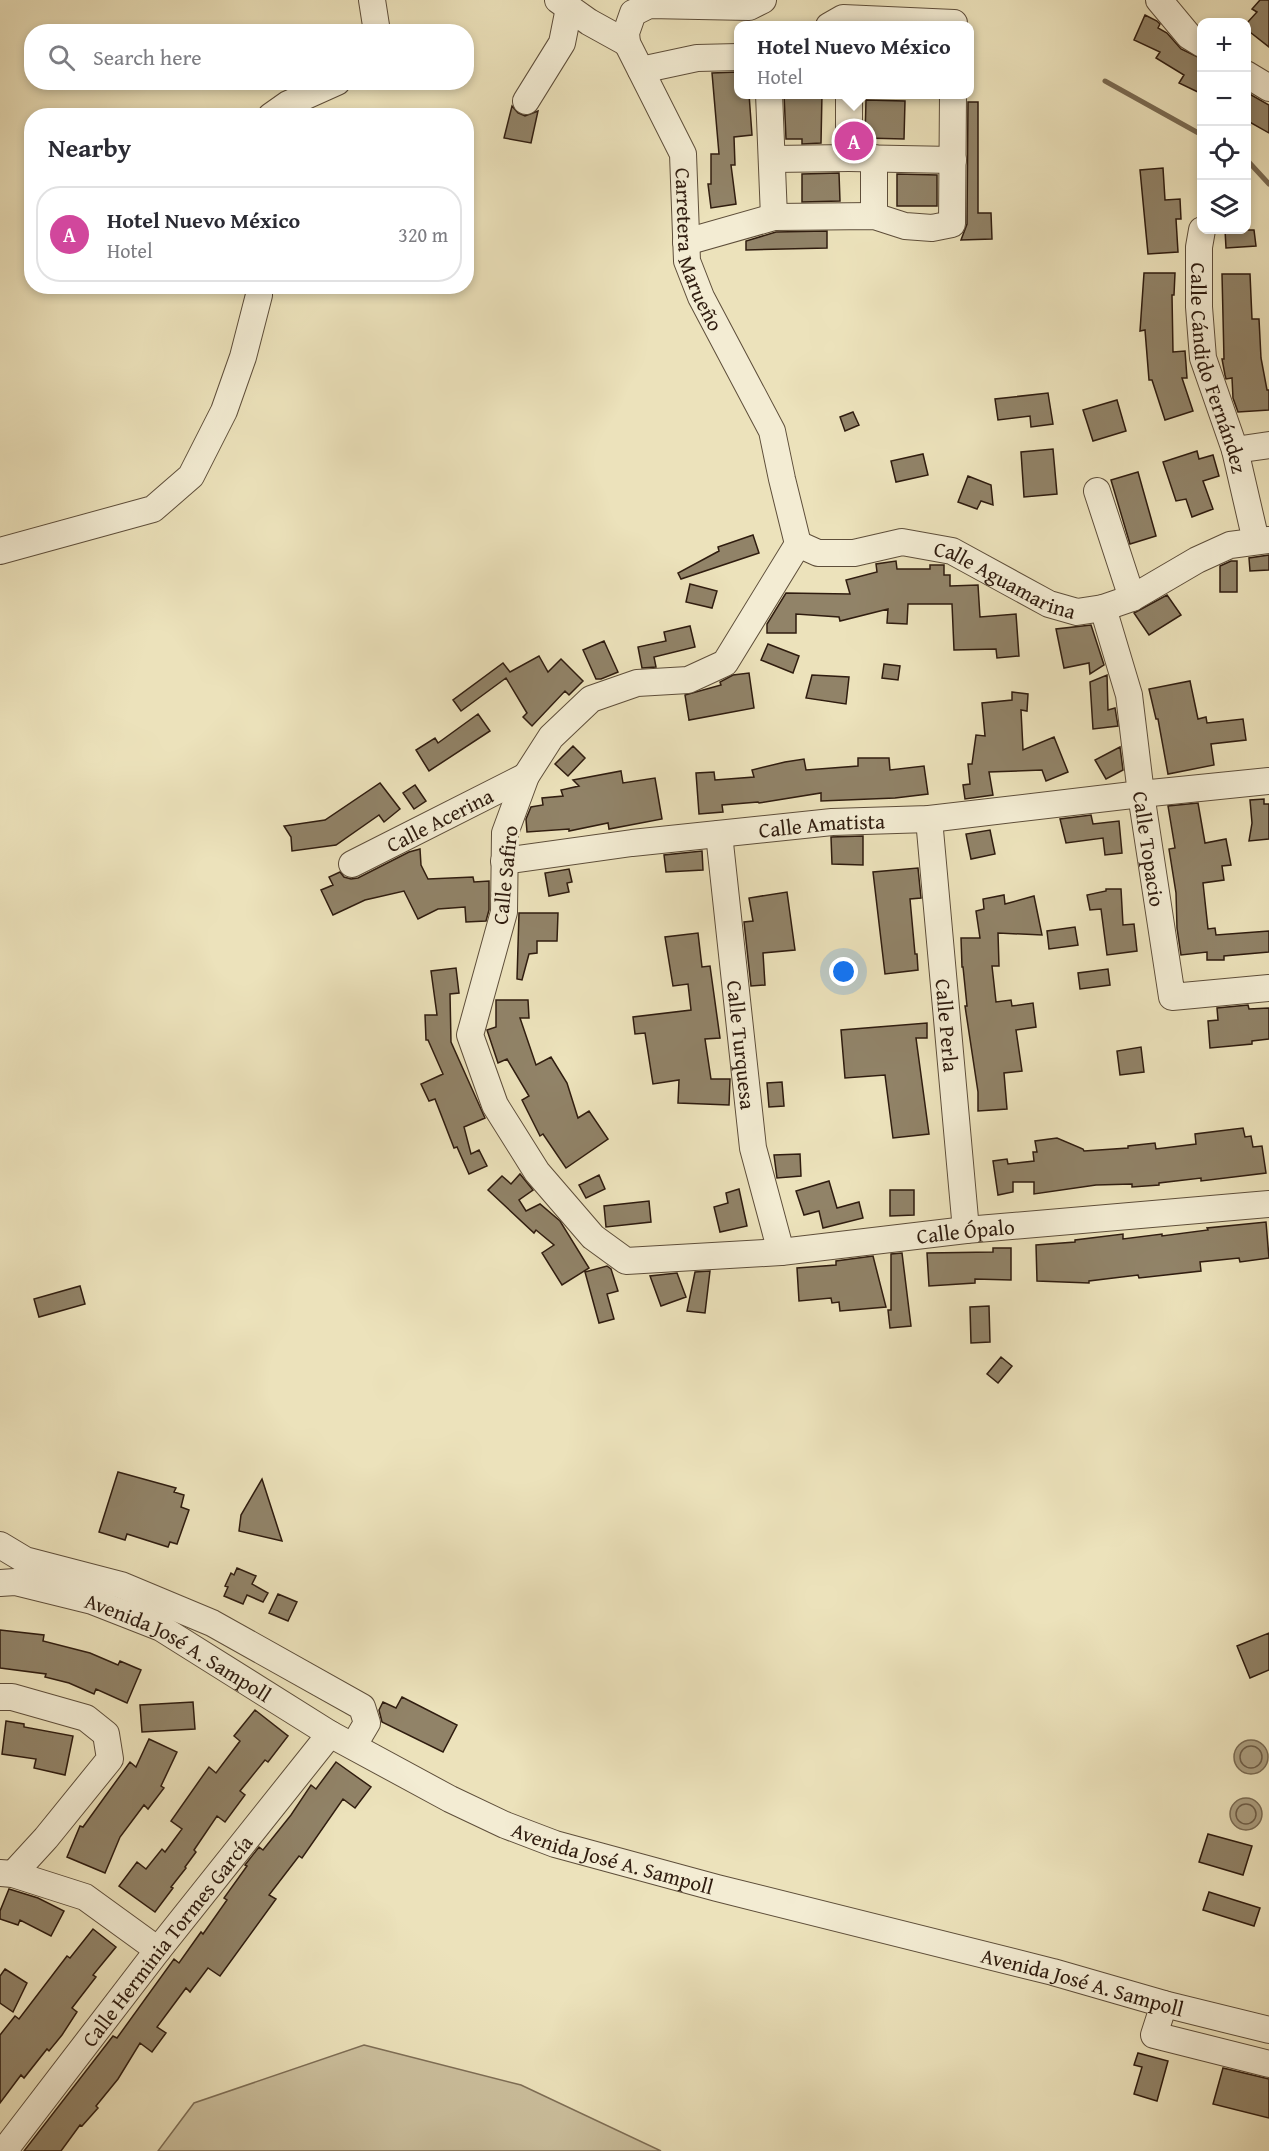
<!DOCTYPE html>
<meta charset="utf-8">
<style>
:root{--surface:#fff;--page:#f2f2f3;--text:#2b2b33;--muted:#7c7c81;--line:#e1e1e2;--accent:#ea580c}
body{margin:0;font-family:"Gentium Book Plus",serif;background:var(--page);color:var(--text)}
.controls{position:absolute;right:18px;top:18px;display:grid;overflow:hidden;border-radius:12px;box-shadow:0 3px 9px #0003}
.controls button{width:54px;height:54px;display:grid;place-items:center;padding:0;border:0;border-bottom:2px solid var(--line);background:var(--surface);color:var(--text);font:30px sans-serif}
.you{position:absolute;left:844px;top:972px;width:21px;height:21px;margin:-15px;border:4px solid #fff;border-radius:50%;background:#1a73e8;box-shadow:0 0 0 9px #1a73e833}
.badge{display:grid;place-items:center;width:39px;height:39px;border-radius:50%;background:var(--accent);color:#fff;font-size:20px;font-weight:700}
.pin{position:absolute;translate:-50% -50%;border:3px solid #fff;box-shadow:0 2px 6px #0006}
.popup{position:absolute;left:734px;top:21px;width:240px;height:78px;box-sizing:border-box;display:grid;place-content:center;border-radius:12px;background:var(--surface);filter:drop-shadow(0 2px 4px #0005);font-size:20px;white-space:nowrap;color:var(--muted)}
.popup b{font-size:22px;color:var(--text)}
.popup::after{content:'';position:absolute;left:50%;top:100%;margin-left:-12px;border:12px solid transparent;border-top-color:var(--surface)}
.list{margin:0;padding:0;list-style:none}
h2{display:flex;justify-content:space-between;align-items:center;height:78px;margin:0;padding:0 24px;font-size:26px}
h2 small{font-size:20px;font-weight:400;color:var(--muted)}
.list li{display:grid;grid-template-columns:39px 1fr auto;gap:18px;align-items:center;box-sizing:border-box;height:96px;margin:0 12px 12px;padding:0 12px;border:2px solid var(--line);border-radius:24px}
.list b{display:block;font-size:22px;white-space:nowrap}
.list p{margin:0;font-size:20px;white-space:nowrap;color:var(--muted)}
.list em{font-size:20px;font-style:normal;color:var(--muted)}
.icon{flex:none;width:33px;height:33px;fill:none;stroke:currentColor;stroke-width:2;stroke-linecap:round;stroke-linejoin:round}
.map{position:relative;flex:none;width:1269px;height:2151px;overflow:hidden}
.search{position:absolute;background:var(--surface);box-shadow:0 3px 9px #0003;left:24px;top:24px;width:450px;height:66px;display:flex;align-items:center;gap:15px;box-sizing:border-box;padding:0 21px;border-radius:24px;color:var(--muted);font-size:22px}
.panel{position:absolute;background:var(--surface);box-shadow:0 3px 9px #0003;left:24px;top:108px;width:450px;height:186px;border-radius:24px}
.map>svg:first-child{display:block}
</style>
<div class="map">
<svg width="1269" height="2151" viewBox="0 0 1269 2151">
<rect width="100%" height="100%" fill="#ece2bb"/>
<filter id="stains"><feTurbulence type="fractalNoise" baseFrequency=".00333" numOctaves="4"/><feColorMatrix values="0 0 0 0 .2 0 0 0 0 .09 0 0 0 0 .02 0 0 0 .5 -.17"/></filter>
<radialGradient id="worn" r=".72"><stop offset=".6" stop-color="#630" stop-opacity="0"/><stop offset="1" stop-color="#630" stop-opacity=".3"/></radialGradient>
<path fill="#ccc09e" stroke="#7e6e56" stroke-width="1.5" d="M364,2045l157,40 140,66h-503l36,-48z"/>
<path fill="#ac9f81" stroke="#7a6b53" stroke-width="1.5" d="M1234 1757a17 17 0 1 1 34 0a17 17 0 1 1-34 0Z
M1230 1814a16 16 0 1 1 32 0a16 16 0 1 1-32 0Z"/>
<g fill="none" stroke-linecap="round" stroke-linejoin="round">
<path stroke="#6e5e48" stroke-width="1.5" d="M1240 1757a11 11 0 1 1 22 0a11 11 0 1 1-22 0Z
M1236 1814a10 10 0 1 1 20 0a10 10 0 1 1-20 0Z"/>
<path stroke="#7a6b53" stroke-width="5" d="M1105,81l97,54
M1246,159l23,25"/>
</g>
<path fill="#918368" stroke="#2f1c0f" stroke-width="1.5" d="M1260,0h9v47l-23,-18v-5l11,-12 -5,-3z
M1145,15l12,6 3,3 -2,4 9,5 14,16 21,10v35l-23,-11 5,-8 -28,-17 4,-6 -26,-12z
M738,72v22h11l3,41 -18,2 1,28h-4l5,39 -25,4 -3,-24h3v-30h8l-7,-81z
M1246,92l23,13v28l-23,-13z
M784,94h38l-1,49 -19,1v-5h-16z
M866,100l39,1 -1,38 -39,-1z
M968,102h10v111h13l1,26 -31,1 6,-16z
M512,106l6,7 7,3 13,-5 -7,32 -27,-5z
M1163,168l2,32 15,-1 1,20h-5l2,33 -30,2 -8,-84z
M839,173l1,28 -38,1v-28z
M897,174l40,1v31h-40z
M1225,230h29l2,16 -30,2z
M827,231v17l-81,2v-9l30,-9z
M1144,273h31l-1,22h-2l1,57 12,-1 2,27h-5l11,33 -28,9 -13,-40h-3l-4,-50 -5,1z
M1222,274h28l2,45h7l2,39 6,32h2v20l-31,2 -5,-14 -1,-20 -6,1 -1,-4 -3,-16h2z
M1048,393l5,31 -22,3 -1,-11 -32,4 -3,-21z
M1117,400l9,31 -33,10 -10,-31z
M853,412l6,13 -14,6 -5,-14z
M1053,449l4,45 -33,3 -3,-45z
M1197,451l2,8 14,-4 6,21 -16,5 10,28 -21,8 -6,-18 -10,2 -13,-39z
M923,454l5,21 -32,7 -5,-21z
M1138,472l18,64 -26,8 -19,-64z
M968,476l23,9 2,20 -12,-4 -4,8 -19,-7z
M753,535l6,18 -78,26 -3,-6 41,-22 -1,-4z
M1269,555v15l-19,1 -1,-13z
M896,561l1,8h33v-4h14v10h6v11l28,-1 2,32 36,-3 3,42 -22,2 -1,-9 -42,1 -2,-46h-44l-1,20 -20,-1 1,-14 -48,12 -1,-4 -43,-3v19h-29v-9l19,-31 64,1 -4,-14 31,-8 -1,-8z
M1231,561h6v31h-17v-26z
M690,584l27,7 -5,17 -26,-6z
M1167,595l14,20 -32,20 -15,-22z
M1091,625l13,40 -14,9 -1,-11 -25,5 -8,-39z
M690,626l5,21 -41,10 2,10 -14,1 -4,-21 28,-6 -2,-9z
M604,641l14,31 -17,7h-5l-13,-29z
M768,644l31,12 -6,17 -32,-13z
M539,656l9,16 13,-13 22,22 -14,14 -4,-4 -33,35 -9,-9 4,-4 -21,-35 -45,33 -8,-11 50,-37 7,9z
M884,664l16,2 -2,14 -16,-2z
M749,673l5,35 -65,12 -4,-25 36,-10 -1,-3 13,-7z
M812,675l37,2 -3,27 -40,-6z
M1107,675l1,35 7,-2 3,18 -25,3 -3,-47z
M1190,681l8,38 8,-2 1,6 36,-4 3,21 -35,4 3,21 -46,9 -10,-55h-2l-7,-30z
M1012,692l16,2 -1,17 -6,-1 2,40 31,-13 14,35 -22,9 -4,-11 -53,2 4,23 -28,4 -2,-14 7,-1 -2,-20h4l4,-29 9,1 -3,-33 30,-3z
M478,714l12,17 -61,40 -13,-21 19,-12 3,5z
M573,746l12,12 -17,18 -13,-12z
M1120,747l3,23 -17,9 -11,-19z
M858,758h31l1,12 34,-4 4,28 -33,4 -74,3v-8l-62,10 -1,-1 -36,3 1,7 -24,2 -3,-41 18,-1 1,8 39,-3 -2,-7 33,-8 19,-3 2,11 52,-4z
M621,771l2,12 32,-5 7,41 -53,10 -1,-6 -39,8v-2l-42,3 -1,-13 5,-12 12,-2 -1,-7 21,-2 -2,-6 18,-4 -6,-6z
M380,783l20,26 -16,13 -5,-7 -43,30 -44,6 -1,-14 -7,-11 41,-6z
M415,785l11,16 -12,8 -11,-16z
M1264,799v5h5v35l-20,2 3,-18 -2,-23z
M1198,803l7,40 21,-4 5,26 -9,1 2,14 -21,3 5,46 7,-1 1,7 53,-4v21l-45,4v4h-17v-8l-26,3 -4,-27 -1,-35 -7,-44 6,-1 -7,-42z
M1091,815l2,9 26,-3 3,32 -17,2 -2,-17 -37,5 -6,-24z
M990,830l5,24 -24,5 -5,-25z
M863,836v29l-31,-1 -1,-27z
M420,849l1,16 7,14 45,-2 1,5 15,-1v29l-3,11 -20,1 -1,-15 -27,2 -20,10 -14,-28 -39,9 -32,15 -12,-25 12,-5 -4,-8 11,-5 4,5 7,2 7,-1 51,-26z
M702,851l1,19 -37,2 -2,-17z
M918,868l3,30 -11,1 5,55h2l1,16 -33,4 -12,-102z
M569,869l3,13 -5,1 2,9 -20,4 -4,-23z
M1106,889h15l2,36 11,-1 3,27 -30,4 -6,-46 -11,1 -3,-15 19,-4z
M787,892l8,58 -32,3 2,32 -14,1 -7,-64 9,-1 -4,-23z
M1004,895l1,9 29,-8 8,39 -44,-2 1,33h-7l4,36 15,-2 1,6 21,-3 3,24 -20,3 6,41 -18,2 3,36 -29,2v-19l-13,-86h2l-4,-39h-1l-1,-29h19l-4,-27 8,-2 -1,-10z
M519,913h39l-1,28h-20v12l-8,1 -7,26 -5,-1z
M1075,927l3,18 -29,4 -2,-18z
M698,933l4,34 8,-1 10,72 -15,1 6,40h19l-1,26 -51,-2 1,-23 -26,4 -8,-51 -10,1 -2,-17 58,-7 -3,-26 -15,2 -8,-49z
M456,968l3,25 -9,1 1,48 34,76 -21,9 7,27 8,-4 8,16 -18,8 -12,-27 -3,1 -19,-49 -6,2 -8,-17 22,-10 -15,-34h-2l-1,-25h12l-6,-44z
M1108,969l2,16 -30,4 -2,-16z
M496,1000h32l1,18h-9l16,47 15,-8 16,26 11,35 11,-7 19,28 -42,29 -23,-34 -3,2 -18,-36 7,-4 -22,-37 -9,4 -11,-33 9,-3z
M1248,1005l1,4 20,-1v31l-17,2v3l-42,4 -2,-27 10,-1 -1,-12z
M927,1023v15h-11l13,96 -36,4 -8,-63 -40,3 -4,-48z
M1141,1047l3,25 -24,3 -3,-24z
M782,1082l2,24 -15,1 -2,-24z
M1243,1128l2,9 6,-1 2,11 9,-1 4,27 -65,8v-3l-42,5v2l-27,2v-3l-36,1 -62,9v-12h-21v10l-15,3 -5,-34 14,-2 1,5 26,-3 -1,-9h4l-2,-11 22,-3 26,11 1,2 44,-3v-2l27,-3 1,6 40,-5 -1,-10z
M800,1154l1,22 -24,2 -3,-23z
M520,1174l13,16 -14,10 7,11 14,-7 20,17 29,47 -27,17 -20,-32 12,-8 -18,-15 -2,3 -46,-43 14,-14 9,8z
M599,1175l6,14 -19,9 -7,-13z
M829,1181l8,27 22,-6 4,16 -40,10 -4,-17 -15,4 -8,-24z
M739,1189l8,37 -27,6 -6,-25 14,-4 -2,-10z
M890,1190h24v25l-24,1z
M649,1201l2,21 -45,5 -2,-21z
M1266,1222l3,36 -29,4 -1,-4 -39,4 1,9 -62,7 -1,-3 -49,6v2l-52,-2 -1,-36 39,-3v-2l48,-6v5l39,-5v2l46,-6 -1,-2z
M993,1248h18v32l-36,-1v4l-46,3 -2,-33 66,-1z
M902,1253l9,73 -21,2 -2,-18h3v-56z
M873,1256l13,51 -46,4 -1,-9 -7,1 -1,-5 -32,3 -2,-33 39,-3v-4z
M607,1266l4,3 7,22 -11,3 7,25 -15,4 -14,-51z
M710,1271l-5,42 -18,-2 8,-39z
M677,1273l9,24 -25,9 -11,-30z
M80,1286l5,18 -46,13 -5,-18z
M989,1306l1,36 -19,1 -1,-36z
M1001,1357l11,9 -14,17 -11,-9z
M118,1472l58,16 -2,4 10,3 -3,12 8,3 -12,34 -7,-2 -2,5 -41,-13 -2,6 -26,-8z
M262,1479l20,62 -43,-10 2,-16z
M237,1568l19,8 -4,8 16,9 -5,9 -16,-7 -4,9 -19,-8 4,-9 -3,-1 6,-13 3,2z
M278,1594l19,8 -9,19 -19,-8z
M0,1630l44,5 -1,6 47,12 28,12 2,-4 21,9 -14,33 -31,-14 -2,5 -25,-11 -24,-6 1,-3 -46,-6z
M1269,1633v37l-19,8 -13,-32z
M402,1697l55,28 -14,27 -61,-30 -3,-12 4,-8 13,6z
M193,1702l2,27 -53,3 -2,-27z
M255,1710l33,26 -20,26 -3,-2 -25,31 5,4 -20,27 -8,-6 -23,34 2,2 -11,15 1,1 -15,19 2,1 -18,24 -36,-26 18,-24 9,7 16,-20 3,3 17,-23 -11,-8 38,-54 7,6 24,-32 -6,-5z
M6,1721l18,3v3l49,9 -8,39 -31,-7 2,-9 -34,-5z
M149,1739l28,13 -16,34 3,2 -16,21 -4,-4 -24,32 -15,36 -38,-16 13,-31 3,1 47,-65 6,5z
M336,1762l35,25 -16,21 -12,-9 -41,59 -3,-2 -30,39 7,4 -56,77 -12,-8 -18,24 -4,-4 -29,39 9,6 -14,19 -12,-9 -22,36 -22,27 2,2 -16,18 -2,-1 -19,26h-37l89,-115 4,2 57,-79 5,4 22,-31 2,2 24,-34 -3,-2 23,-32 -2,-1 14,-18 4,3 28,-35 20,-30 5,4z
M1208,1834l44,12 -9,29 -44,-13z
M9,1889l29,9 26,13 -13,25 -31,-16 -2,5 -18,-6v-8z
M1209,1892l51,16 -6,18 -51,-16z
M93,1929l23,18 -23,28 3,2 -24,31 5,4 -15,23 -13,16 -2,-2 -23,29 -3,-3 -21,28v-68l15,-19 4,3 48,-63 3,2z
M5,1969l22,14 -14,29 -13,-9v-27z
M1138,2053l30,8 -11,40 -23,-7 8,-27 -8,-2z
M1223,2068l46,11v39l-56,-14z"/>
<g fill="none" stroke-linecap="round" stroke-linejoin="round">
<g stroke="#5e4e3a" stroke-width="28">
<g id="minor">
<path d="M372,0l5,32"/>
<path d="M558,0l31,22 38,21"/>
<path id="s1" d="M763,0l-14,7 -100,-2 -16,8 -7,20 1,10 56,111 4,107 14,36 71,134 10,48 16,65"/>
<path d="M1159,0l30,36 13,8"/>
<path d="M829,26l14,-8 111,5v3"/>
<path d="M641,70l56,-12 41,-1"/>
<path d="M1246,74l23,14"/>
<path d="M769,94l5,123"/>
<path d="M526,101l36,-58 7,-35"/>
<path d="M271,116l17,-12 49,-22"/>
<path d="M849,158l104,2"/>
<path d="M874,158v58"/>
<path d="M772,159l77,-1v-64"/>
<path id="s2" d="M1202,230l-3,17v60l4,51 32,92 21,91"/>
<path d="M686,242l88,-25 100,-1 31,10 27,2 20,-4 1,-130"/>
<path d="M1235,450l34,-5"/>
<path d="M1097,491l35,107"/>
<path id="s3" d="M798,544l-73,119 -37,17 -51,3 -46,16 -40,38 -25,39 -21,57 -1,79 -34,123 25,70 42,67 56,65 33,24 155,-9 185,-22 303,-26"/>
<path id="s4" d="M798,544l20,9h36l48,-11 50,9 97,53 28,8 26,-4 29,-10 65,-38 33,-15 39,-5"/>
<path d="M0,551l153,-42 38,-33 33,-65 19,-54 16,-62v-9"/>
<path id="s5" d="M1103,608l26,87 12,99 31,203 97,-9"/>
<path id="s6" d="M929,819l37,411"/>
<path id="s7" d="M719,834l34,314 28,104"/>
<path id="s8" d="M504,861l128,-18 200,-21 97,-3 212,-25 128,-13"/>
<path id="s9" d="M352,864l174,-88"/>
<path d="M0,1545l25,15 96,25 91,38 150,84 5,16 -13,22"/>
<path id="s10" d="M0,1583l15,-1 77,19 69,27 169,106 120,65 55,26 50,19 162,44 336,84 111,32 105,26"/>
<path d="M0,1697h12l74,21 20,16 4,25 -64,79 -33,36"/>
<path d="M0,1873l13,1 72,23 73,53"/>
<path d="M1164,2004l-10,31 115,29"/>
<path id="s11" d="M4,2151l154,-201 172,-216"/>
</g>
</g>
<use href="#minor" stroke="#f3ecd3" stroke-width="26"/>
</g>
<g text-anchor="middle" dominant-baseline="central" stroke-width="6" stroke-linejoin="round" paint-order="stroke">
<g font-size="21" fill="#2f1c0f" stroke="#f3ecd3">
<text stroke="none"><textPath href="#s1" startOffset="387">Carretera Marueño</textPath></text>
<text stroke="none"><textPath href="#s2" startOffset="141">Calle Cándido Fernández</textPath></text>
<text stroke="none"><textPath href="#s4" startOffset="218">Calle Aguamarina</textPath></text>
<text stroke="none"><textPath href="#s9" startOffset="98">Calle Acerina</textPath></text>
<text stroke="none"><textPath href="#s8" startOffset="320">Calle Amatista</textPath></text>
<text stroke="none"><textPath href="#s5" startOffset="246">Calle Topacio</textPath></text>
<text transform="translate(505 875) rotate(-84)">Calle Safiro</text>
<text stroke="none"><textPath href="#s6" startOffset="207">Calle Perla</textPath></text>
<text stroke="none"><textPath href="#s7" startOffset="212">Calle Turquesa</textPath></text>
<text stroke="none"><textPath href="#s3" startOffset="1270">Calle Ópalo</textPath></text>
<text stroke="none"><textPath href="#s10" startOffset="192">Avenida José A. Sampoll</textPath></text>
<text stroke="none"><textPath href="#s10" startOffset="678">Avenida José A. Sampoll</textPath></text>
<text stroke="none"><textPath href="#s11" startOffset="266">Calle Herminia Tormes García</textPath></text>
<text stroke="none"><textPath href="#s10" startOffset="1164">Avenida José A. Sampoll</textPath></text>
</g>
</g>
<rect width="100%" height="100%" filter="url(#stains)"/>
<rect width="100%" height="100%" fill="url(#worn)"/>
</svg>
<div class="controls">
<button>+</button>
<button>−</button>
<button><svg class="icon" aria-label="locate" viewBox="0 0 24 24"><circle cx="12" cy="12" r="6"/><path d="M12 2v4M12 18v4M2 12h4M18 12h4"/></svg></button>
<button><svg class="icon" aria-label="layers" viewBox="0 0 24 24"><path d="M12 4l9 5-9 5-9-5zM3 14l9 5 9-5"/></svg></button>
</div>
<div class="you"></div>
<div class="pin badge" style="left:854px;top:141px;background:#d1479c">A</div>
<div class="popup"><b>Hotel Nuevo México</b>Hotel</div>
<div class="search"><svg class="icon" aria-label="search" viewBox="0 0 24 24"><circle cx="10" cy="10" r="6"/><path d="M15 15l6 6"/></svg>Search here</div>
<section class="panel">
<h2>Nearby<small></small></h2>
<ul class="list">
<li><span class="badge" style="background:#d1479c">A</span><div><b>Hotel Nuevo México</b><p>Hotel</p></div><em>320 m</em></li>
</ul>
</section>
</div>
